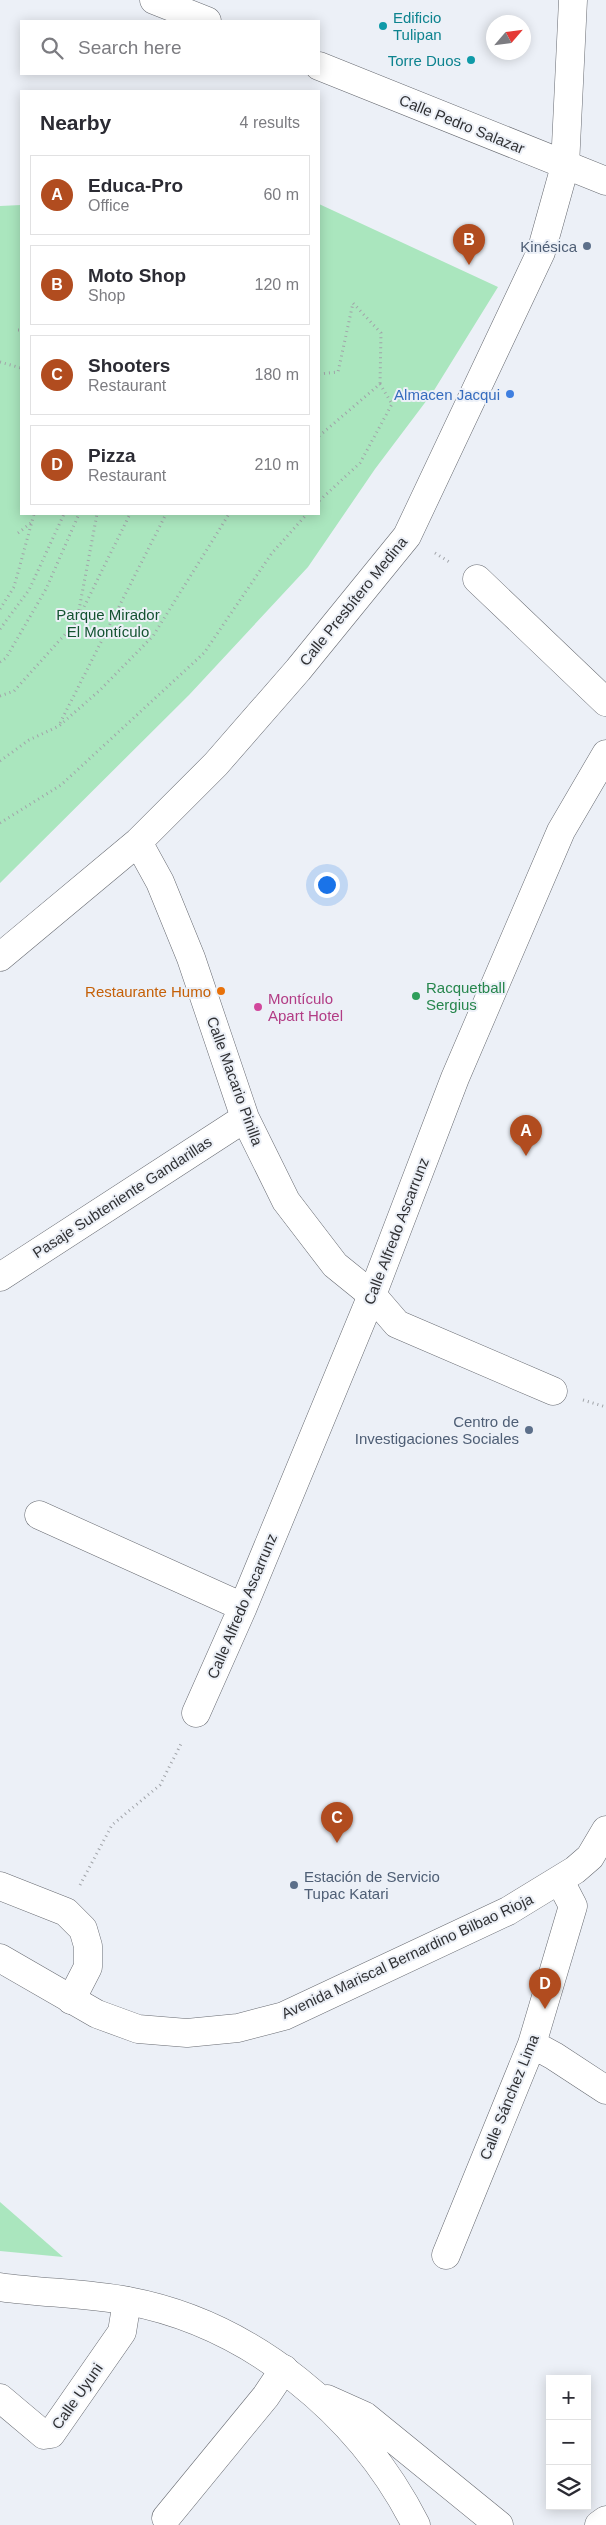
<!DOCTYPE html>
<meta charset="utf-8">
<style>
:root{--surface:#fff;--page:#f2f2f3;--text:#2b2b33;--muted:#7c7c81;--line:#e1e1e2;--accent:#b14c1f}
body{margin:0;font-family:Arial,sans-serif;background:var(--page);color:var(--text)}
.controls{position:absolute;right:15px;bottom:15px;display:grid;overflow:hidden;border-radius:0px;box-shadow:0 2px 12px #0003}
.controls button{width:45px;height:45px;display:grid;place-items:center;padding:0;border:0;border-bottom:1px solid var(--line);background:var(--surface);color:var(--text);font:25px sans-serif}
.compass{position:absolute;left:486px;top:15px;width:45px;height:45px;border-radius:50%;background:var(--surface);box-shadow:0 2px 12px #0003;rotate:62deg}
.you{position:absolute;left:326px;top:884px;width:18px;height:18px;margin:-12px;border:4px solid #fff;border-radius:50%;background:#1a73e8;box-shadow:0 0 0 8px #1a73e833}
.badge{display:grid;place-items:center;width:32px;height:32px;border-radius:50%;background:var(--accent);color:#fff;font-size:16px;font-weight:700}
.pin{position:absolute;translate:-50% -41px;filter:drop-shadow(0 1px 2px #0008)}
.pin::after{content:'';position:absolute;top:26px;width:18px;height:15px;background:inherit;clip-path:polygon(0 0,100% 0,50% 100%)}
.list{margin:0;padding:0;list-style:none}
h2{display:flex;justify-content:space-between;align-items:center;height:65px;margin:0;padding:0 20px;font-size:21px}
h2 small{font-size:16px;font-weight:400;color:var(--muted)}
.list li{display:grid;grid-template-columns:32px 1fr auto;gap:15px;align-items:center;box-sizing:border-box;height:80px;margin:0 10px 10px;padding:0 10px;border:1px solid var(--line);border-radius:0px}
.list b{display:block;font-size:19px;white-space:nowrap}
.list p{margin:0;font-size:16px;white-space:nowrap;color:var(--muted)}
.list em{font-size:16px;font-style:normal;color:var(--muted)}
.icon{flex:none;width:28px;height:28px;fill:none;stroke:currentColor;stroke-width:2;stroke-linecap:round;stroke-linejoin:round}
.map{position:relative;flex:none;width:606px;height:2525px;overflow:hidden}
.search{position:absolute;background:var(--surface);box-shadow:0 2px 12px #0003;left:20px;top:20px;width:300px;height:55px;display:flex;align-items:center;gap:12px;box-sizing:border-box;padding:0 18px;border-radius:0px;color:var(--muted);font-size:19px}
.panel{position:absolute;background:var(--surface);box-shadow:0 2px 12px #0003;left:20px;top:90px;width:300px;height:425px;border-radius:0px}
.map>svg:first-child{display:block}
</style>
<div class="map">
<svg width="606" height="2525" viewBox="0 0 606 2525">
<rect width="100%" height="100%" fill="#ecf0f7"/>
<path fill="#aae6be" d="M319,204l179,83 -65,105 -58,77 -67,98 -119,128 -189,188v-677l21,-1v309h298z
M0,2202l63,55 -63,-6z"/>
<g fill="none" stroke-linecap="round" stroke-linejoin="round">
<g stroke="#676a71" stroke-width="29">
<path id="minor" d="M477,579l129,123
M138,842l22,40 31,76 54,160 41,83 49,64 37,30 25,29 156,67
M0,957l138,-115 78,-78 82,-94 109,-134 134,-284 24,-86 8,-166
M0,1277l245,-159
M39,1515l204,92
M196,1713l47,-106 129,-312 83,-217 106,-247 45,-77
M0,1886l66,26 17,17 5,17v21l-17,33
M532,2044l22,12 52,34
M446,2255l86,-211 41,-138 -13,-25
M0,2398l44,37 7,-1 71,-102 5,-31
M166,2518l100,-122 18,-27"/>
</g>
<g stroke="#676a71" stroke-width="29">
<path id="major" d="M154,0l53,21
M319,66l287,115
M0,1958l97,56 41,15 49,4 51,-5 46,-12 224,-105 67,-41 15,-13 16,-27
M0,2287c42,6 86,6 128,14 123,23 232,113 288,224
M327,2399l38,17 134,109
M599,2525l7,-5"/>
</g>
<path stroke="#a1a4a9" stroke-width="3" stroke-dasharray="1 4" stroke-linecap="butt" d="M18,330h3
M0,362l21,6
M319,374l19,-2 15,-69 28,30 -1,51
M319,436l61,-52 12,20 -32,59 -41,38
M18,533l13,-10
M435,553l16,10
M0,609l14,-22 20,-73
M78,615l19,-101
M0,629l29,-39 35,-76
M0,662l6,-4 40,-69 33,-75
M0,696l14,-5 63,-70 53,-107
M60,723l106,-209
M0,761l29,-21 30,-14 40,-35 54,-55 76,-122
M0,823l61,-38 143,-132 68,-100 35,-39
M583,1400l23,7
M80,1885l32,-60 48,-40 22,-43"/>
<use href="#minor" stroke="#fff" stroke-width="28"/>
<use href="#major" stroke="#fff" stroke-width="28"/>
</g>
<g fill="#0f9aa8" stroke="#ecf0f7" stroke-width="2">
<circle cx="383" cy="26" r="5"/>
<circle cx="471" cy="60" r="5"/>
</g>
<g fill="#5c6f8a" stroke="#ecf0f7" stroke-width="2">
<circle cx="587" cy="246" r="5"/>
<circle cx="529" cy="1430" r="5"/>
<circle cx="294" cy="1885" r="5"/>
</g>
<circle fill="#3f7fe0" stroke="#ecf0f7" stroke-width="2" cx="510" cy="394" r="5"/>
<circle fill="#e8710a" stroke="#ecf0f7" stroke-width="2" cx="221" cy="991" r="5"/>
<circle fill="#2e9e5b" stroke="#ecf0f7" stroke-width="2" cx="416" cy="996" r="5"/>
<circle fill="#d1479c" stroke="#ecf0f7" stroke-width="2" cx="258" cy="1007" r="5"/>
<g text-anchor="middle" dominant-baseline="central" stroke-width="4" stroke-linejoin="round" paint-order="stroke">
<g font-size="15" fill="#0d838f" stroke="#ecf0f7" text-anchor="start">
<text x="393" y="17">Edificio<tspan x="393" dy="17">Tulipan</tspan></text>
<text x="461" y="60" text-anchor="end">Torre Duos</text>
</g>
<g font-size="15" fill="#303134" stroke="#ecf0f7">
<text transform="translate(462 124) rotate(22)">Calle Pedro Salazar</text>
<text transform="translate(353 601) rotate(-51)">Calle Presbítero Medina</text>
<text transform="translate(235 1081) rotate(70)">Calle Macario Pinilla</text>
<text transform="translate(122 1197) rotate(-33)">Pasaje Subteniente Gandarillas</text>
<text transform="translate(396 1231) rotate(-69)">Calle Alfredo Ascarrunz</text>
<text transform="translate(242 1606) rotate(-67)">Calle Alfredo Ascarrunz</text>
<text transform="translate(407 1956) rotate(-25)">Avenida Mariscal Bernardino Bilbao Rioja</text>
<text transform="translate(509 2097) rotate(-68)">Calle Sánchez Lima</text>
<text transform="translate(77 2396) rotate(-55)">Calle Uyuni</text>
</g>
<g font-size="15" fill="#4e5e75" stroke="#ecf0f7" text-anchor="end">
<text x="577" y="246">Kinésica</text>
<text x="519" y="1421">Centro de<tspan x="519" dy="17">Investigaciones Sociales</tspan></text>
<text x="304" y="1876" text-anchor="start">Estación de Servicio<tspan x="304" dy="17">Tupac Katari</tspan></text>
</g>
<g font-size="15" fill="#366cbe" stroke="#ecf0f7" text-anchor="end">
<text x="500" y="394">Almacen Jacqui</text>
</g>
<g font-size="15" fill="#145331" stroke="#ecf0f7">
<text x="108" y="614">Parque Mirador<tspan x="108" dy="17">El Montículo</tspan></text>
</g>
<g font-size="15" fill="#27864d" stroke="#ecf0f7" text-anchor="start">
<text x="426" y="987">Racquetball<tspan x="426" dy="17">Sergius</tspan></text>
</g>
<g font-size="15" fill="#c56008" stroke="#ecf0f7" text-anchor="end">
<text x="211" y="991">Restaurante Humo</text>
</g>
<g font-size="15" fill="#b23c85" stroke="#ecf0f7" text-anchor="start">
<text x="268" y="998">Montículo<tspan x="268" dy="17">Apart Hotel</tspan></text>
</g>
</g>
</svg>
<div class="controls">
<button>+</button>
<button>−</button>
<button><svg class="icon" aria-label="layers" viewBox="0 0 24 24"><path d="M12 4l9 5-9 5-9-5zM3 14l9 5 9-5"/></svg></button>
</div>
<svg class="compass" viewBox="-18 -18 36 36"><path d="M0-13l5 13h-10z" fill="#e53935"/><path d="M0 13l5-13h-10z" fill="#7c7c81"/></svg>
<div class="you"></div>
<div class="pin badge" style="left:526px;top:1156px">A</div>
<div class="pin badge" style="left:469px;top:265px">B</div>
<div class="pin badge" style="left:337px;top:1843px">C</div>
<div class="pin badge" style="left:545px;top:2009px">D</div>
<div class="search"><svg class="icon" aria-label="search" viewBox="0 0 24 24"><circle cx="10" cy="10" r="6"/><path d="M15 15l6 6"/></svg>Search here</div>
<section class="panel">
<h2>Nearby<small>4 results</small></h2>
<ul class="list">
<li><span class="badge">A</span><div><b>Educa-Pro</b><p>Office</p></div><em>60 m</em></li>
<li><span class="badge">B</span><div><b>Moto Shop</b><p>Shop</p></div><em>120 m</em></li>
<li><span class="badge">C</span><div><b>Shooters</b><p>Restaurant</p></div><em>180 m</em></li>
<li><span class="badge">D</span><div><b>Pizza</b><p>Restaurant</p></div><em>210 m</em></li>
</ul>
</section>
</div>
